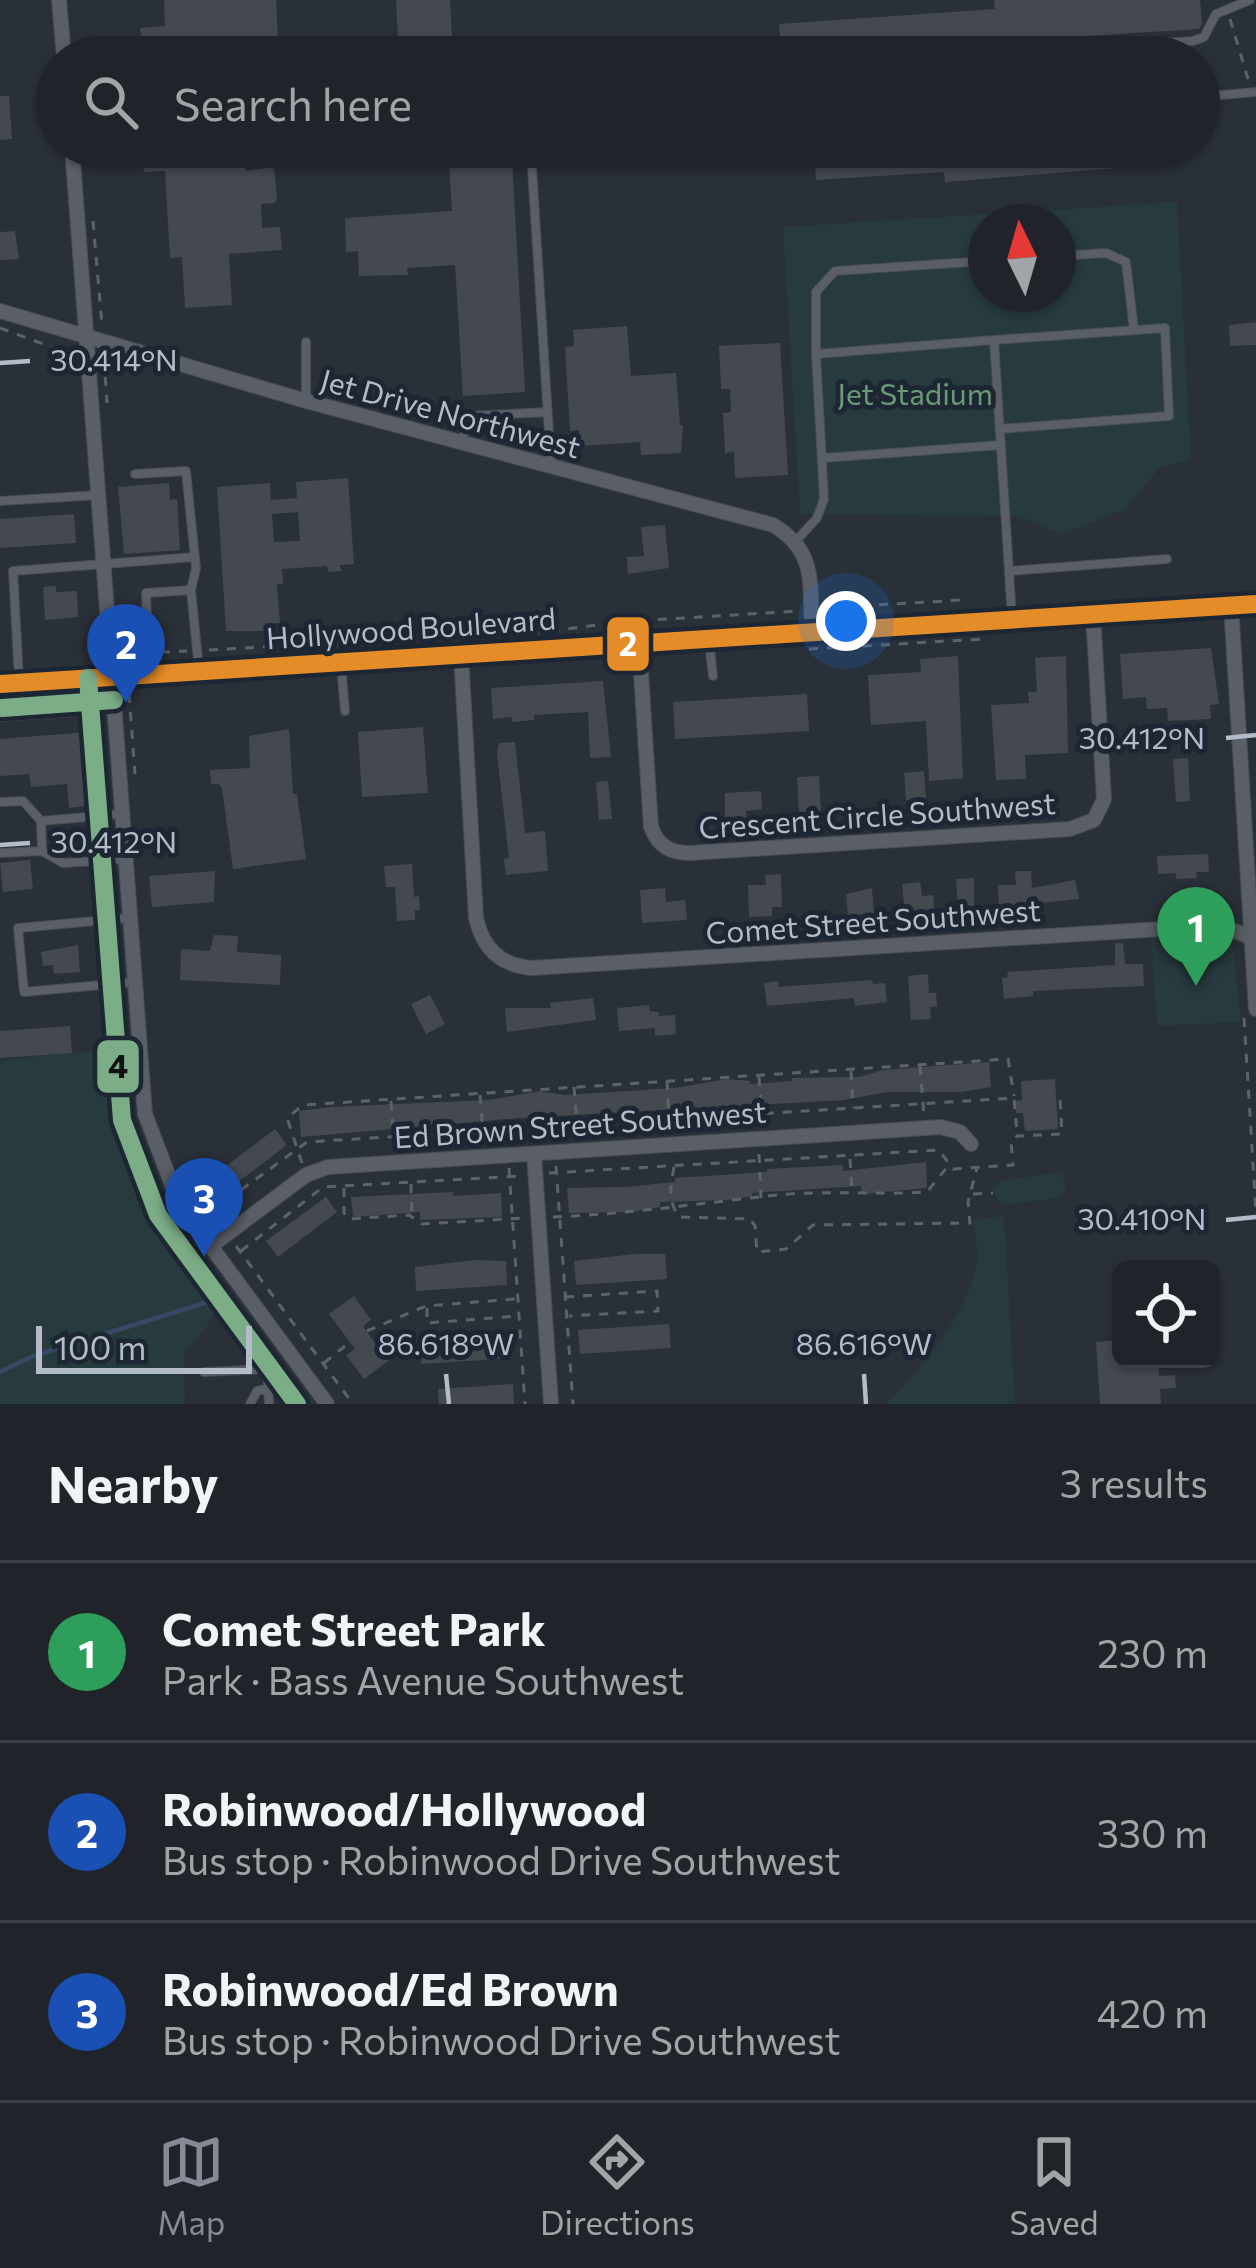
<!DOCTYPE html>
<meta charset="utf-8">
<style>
:root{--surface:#20242a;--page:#2d3036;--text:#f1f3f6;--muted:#a2a4a8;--line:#3d4147;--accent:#848b96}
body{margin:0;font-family:Commissioner,sans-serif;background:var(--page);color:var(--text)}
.controls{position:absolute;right:36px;bottom:36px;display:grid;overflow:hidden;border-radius:18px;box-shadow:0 3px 9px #0004}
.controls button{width:108px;height:108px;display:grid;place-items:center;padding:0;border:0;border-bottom:3px solid var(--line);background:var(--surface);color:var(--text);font:60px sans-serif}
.compass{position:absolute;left:968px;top:204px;width:108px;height:108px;border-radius:50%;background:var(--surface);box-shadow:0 3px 9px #0004;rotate:355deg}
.scale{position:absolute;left:36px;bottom:30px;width:216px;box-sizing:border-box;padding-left:12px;border:6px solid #b4bcc9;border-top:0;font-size:33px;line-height:42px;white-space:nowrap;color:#b4bcc9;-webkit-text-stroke:9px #1d2633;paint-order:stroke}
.you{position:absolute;left:846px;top:621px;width:42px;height:42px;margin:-30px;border:9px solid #fff;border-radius:50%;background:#1a73e8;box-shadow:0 0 0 18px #1a73e833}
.badge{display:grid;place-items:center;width:78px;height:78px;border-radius:50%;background:var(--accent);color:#fff;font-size:39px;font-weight:700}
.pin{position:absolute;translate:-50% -99px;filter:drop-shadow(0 3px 6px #0008)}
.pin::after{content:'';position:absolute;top:63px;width:42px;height:36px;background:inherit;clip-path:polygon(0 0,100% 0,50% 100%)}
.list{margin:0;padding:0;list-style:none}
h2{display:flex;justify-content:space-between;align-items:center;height:156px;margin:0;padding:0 48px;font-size:51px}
h2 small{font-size:39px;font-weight:400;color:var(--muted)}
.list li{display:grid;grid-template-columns:78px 1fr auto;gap:36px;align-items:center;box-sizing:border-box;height:180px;padding:0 48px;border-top:3px solid var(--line)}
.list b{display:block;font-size:45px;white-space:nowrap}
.list p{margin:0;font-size:39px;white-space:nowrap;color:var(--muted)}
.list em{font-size:39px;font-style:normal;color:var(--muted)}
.icon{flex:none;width:66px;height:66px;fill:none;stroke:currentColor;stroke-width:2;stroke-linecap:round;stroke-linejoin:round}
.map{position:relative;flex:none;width:1256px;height:1404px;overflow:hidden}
.search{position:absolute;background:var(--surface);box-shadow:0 3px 9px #0004;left:36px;right:36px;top:36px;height:132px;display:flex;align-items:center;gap:30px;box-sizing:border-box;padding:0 42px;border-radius:66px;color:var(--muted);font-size:45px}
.sheet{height:696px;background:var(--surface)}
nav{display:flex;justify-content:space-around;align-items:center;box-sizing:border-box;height:168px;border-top:3px solid var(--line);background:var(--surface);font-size:33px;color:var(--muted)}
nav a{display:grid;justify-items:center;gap:6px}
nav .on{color:var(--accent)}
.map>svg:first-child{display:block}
</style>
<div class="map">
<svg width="1256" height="1404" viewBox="0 0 1256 1404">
<rect width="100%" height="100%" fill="#2a3038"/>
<path fill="#273a3e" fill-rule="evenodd" d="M1177,202l14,258 -31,7 -35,42 -63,25 -45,-18 -217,-2 -17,-287zM986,222h72v72h-72z
M1196,933l36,5 9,84 -84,4 -6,-91z
M94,1051l30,5c7,32 18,125 31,148 32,55 100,86 29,147l1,53h-185v-341l8,-4z
M1062,1172l4,16 -6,10 -59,7 -8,-12 6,-12z
M1004,1216l11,188h-130c35,-31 87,-96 92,-145 1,-12 -3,-27 -4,-39z"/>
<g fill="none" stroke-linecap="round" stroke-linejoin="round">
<path stroke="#384963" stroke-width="4.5" d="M0,1372l33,-16 185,-57"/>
</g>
<path fill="#444950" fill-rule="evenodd" d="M164,0h112l3,57h-134l-5,-29 25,-2z
M396,0h54l3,57h-54z
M994,0h206l2,23 -3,6 -161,10 1,18h-41v-6l-104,6h-106l-1,-20h-7l-1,-13 216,-15z
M0,96h9l3,43 -12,1z
M142,147h102l2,24 28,-4 3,31 -2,5 -14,1 1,24 18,-1 2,23 -53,4 3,51 -47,3 -3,-51 -12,1 -5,-87 -21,1z
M814,147h133v8l123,-8h92l1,17 -218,18 -1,-10 -128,8z
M512,160l13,232 -62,4 -8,-131 -48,3 1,7 -49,1 -1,-25 -12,1 -1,-34 107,-7 -3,-47z
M15,231l4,28 -19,1v-28z
M1256,322v23l-26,1 -1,-21z
M627,326l4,50 45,-3 4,52h3l-2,28 -40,2 -1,-13 -60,4 -1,-16 -9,1 -5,-84 9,-1 -1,-16z
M780,343l8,132 -53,3 -1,-26 -9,1 -2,-40 8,-1 -1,-23h-9l-2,-43z
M348,478l6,86 -14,1 1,6 -13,1 -1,-6 -45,3 1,15h-6l3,39 -14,1v7h-40l-9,-144 53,-4 1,17 26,-2 -1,-16zM298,512l2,29 -26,1 -2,-28z
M169,483l1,17 7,-1 3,51 -56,4 -6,-67z
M74,514l2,29 -76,5v-29z
M665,525l4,43 -41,6 -1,-17 17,-1 -3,-29z
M56,586v6l21,-1 1,26 -33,3 -2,-33z
M1211,648l8,56 -9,1 1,14 -43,2 -1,-13 -20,1 -1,-12 -23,2 -3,-45z
M958,656l5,122 -34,3 -3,-60 -55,4 -3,-50 53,-3 -1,-13z
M1066,656l2,97 -43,2 1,24 -30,1 -5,-75 38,-2 -1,-11h9l-2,-34z
M603,681l8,76 -21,1 -2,-46 -54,3v5l-22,2v-5l-19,2 -2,-31z
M807,694l2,37 -134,8 -2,-37z
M423,727l5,66 -66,4 -4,-65z
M289,729l4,65h4l9,65 -73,10 -11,-81 -3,-4h-8l-1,-14 40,-2 -1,-32z
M88,732l7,73 -26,3 -2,-24 -36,3 -2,-13 -29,2v-37z
M515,742l10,91 20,-2 3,40 -42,4 -2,-16 5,-1 -12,-104 2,-11z
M1188,758l2,43 -14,1 -3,-43z
M924,771l2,27 -20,2 -2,-27z
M819,776l2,36 -22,1 -2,-36z
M608,781l4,38 -13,1 -3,-38z
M761,791l1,18 -16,2 1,12 -22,1v-31z
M1208,854l1,18h-13l1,6 -21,1v-6l-18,1 -1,-18z
M30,860l3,29 -30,3 -3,-29z
M412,864l2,33 5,-1 1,14h-5v10l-18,1 -2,-34h-9l-2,-21z
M215,871l-1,31 -62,5 -3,-31z
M1015,871h16l1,17 43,-8 4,19 -80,9 -1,-23h18z
M781,874l1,33h-10v9l-23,1 -1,-32h18l-1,-10z
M974,878v28l-16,1 -2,-28z
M920,882l2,14 11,-1 2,19 -24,2 -1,-12 -6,1 -2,-21z
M665,888l1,14 19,-2 2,20 -45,3 -2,-33z
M872,888l2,26 -26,1 -2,-21z
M214,935l24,1 -1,16 44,3 -1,30 -100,-5 1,-31 29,2z
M1115,943h8l2,21h18l1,22 -111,5v5l-29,3 -2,-21 6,-1 -1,-5 108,-7z
M78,945l2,27 -26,2 -1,-9 -10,1 -2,-14z
M928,974l1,19h7l1,13 -7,1 1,12 -20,1 -3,-44z
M872,980l1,4 12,-1 2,19 -32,4 -1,-8 -87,8 -3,-23 14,-2v6z
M430,995l15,29 -19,10 -15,-30z
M593,998l3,22 -89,12 -2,-24h46l-1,-5z
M649,1005l1,6 9,1v4l16,-1 1,19 -21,2v-8l-36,3 -2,-23z
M70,1026l2,27 -72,5v-27z
M989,1062l2,25 -29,5h-74l-44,8 -325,18 -218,19 -2,-26 32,-4 158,-7 51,-9 25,4 110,-7 51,-9 24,2v3l42,-3v-3l67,-1 24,-7z
M1055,1079l3,50 -33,2 -2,-18h-7v-12l6,-1 -1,-19z
M275,1129l12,16 -58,44 -12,-16z
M926,1162l1,26 -65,6 -1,-8 -109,7v3l-24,4 -68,2v5l-29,5 -62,1 -2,-25 59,-1 49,-5v-4l92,-6v-3l76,-4v6z
M453,1192v4l48,-3 1,24 -82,3v-8l-67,5 -2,-20z
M326,1197l11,15 -59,45 -12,-16z
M635,1254h30l2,25 -91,6 -2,-24z
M476,1260l30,1 1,24 -91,6 -1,-24z
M354,1296l17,24 -8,6 13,19 16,-12 12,16 -40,30 -18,-24 9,-6 -26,-35z
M669,1324l2,24 -91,6 -2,-24z
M481,1333l30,1 1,24 -91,6 -1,-24z
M1121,1340v19h37l1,17 16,-1 1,13 -16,1 1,15h-61l-4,-62z
M513,1384l1,20h-75l-1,-15z"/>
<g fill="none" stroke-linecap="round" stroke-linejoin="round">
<g stroke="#484c53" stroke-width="10">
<path id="service" d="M1058,50l135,-9 11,-4 12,-23 34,-14
M1199,97l57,-5
M531,153l20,311
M1058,256l48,-3 20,9 8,68
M306,342v57
M816,354v-62l19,-21 151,-10
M1000,429l169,-13 -4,-88 -171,12 18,278
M462,441l7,-25 79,-4
M823,458l178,-13
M135,474l51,-3 10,97 -5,22
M0,501l100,-6
M796,541l21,-23 7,-19 -8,-145 178,-14
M1009,571l158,-12
M709,642l4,34
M341,665l4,46
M149,674l-3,-81 45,-3 8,80
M78,680l2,31
M21,715l-8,-144 182,-14
M0,717l112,-8
M0,802l23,-1 18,20 80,-7
M42,851l21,12 62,-4
M0,853l42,-2 -1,-30
M129,918l-111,10 6,64 110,-10
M204,1372l63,-3 2,35
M250,1404l7,-13 11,-3"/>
</g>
<g stroke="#484c53" stroke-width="16">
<path id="minor" d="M59,0l5,57
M72,147l73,967 34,89 148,201
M0,311l306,90 467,124c45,27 36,59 39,107
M1231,605l25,404
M639,643l12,184c7,19 19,26 39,26l380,-24 24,-9 10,-21 -11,-185
M461,654l15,264c7,31 24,47 55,50l662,-41 42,4 21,8
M534,1154l17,250
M211,1246l95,-71 22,-8 613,-40 19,5 11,12"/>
</g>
<g stroke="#484c53" stroke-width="21">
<path id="tertiary" d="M0,684l1256,-80"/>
</g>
<path stroke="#5d636a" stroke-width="3" stroke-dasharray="9 9" stroke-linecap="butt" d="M1230,19l18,60
M93,221l9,104
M0,328l73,27
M104,359l3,44
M825,608l136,-8
M809,649l176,-10
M209,650l350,-20 60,-8 179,-11
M161,652l26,-1
M129,694l6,80
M1244,1018l12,194
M920,1066l4,51
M851,1071l2,37
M759,1077l4,50
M667,1081l2,37
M574,1087l3,37
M480,1095l4,50
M391,1101l2,32
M759,1154l2,44
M850,1159l2,32
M302,1163l-15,-45 16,-13 705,-46 6,37
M556,1166l17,238
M674,1167c-3,17 -7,33 5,50l71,2 5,7 2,26 29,-3 27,-24 157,-2 -2,-21 9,-34
M509,1168l16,236
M549,1173l390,-23 14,19 60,-4 -2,-23 6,-6 45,-2 -2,-36h-4
M186,1179l34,45
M411,1184l1,32
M344,1188v25l4,6 61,-4 13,9 103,-6
M973,1194l20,-1
M212,1211l95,-69 707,-44 3,35
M553,1217c76,-3 149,-14 224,-22 51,-5 99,0 150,-3l21,-26
M236,1246l117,158
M195,1250l11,17
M241,1251l82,-64 199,-11
M565,1297l92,-6 1,20 -89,5
M427,1308v15l90,-7
M367,1331l59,-25 89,-7
M324,1363l26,-21"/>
<use href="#service" stroke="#5a5e66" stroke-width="8"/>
<use href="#minor" stroke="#5a5e66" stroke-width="14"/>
<use href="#tertiary" stroke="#5a5e66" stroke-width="18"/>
<g stroke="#1d2633" stroke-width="27">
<path id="bus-1" d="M0,684l1256,-80"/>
</g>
<g stroke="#1d2633" stroke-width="27">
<path id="bus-2" d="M88,678l34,442 36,95 139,189
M2,708l112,-8"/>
</g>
<use href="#bus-1" stroke="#e38c28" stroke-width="18"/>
<use href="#bus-2" stroke="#7bad86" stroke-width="18"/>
</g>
<path fill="none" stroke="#b4bcc9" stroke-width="4.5" d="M0,363l30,-2M1226,738l30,-3M0,845l30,-2M1226,1220l30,-3M446,1374l3,30M864,1374l2,30"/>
<g text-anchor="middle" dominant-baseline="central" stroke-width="10" stroke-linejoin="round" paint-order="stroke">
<g font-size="30" fill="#6b9a76" stroke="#1d2633">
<text x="915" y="392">Jet Stadium</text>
</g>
<g font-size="30" fill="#b4bcc9" stroke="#1d2633">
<text transform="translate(451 412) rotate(15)">Jet Drive Northwest</text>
<text transform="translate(411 627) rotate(-4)">Hollywood Boulevard</text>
<text transform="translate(877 814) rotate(-4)">Crescent Circle Southwest</text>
<text transform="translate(873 920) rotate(-4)">Comet Street Southwest</text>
<text transform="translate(580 1123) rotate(-4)">Ed Brown Street Southwest</text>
</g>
</g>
<g font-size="30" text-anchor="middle" fill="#b4bcc9" stroke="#1d2633" stroke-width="10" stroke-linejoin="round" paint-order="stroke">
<text x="114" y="371">30.414°N</text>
<text x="1142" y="749">30.412°N</text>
<text x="114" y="853">30.412°N</text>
<text x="1142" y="1230">30.410°N</text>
<text x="446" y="1355">86.618°W</text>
<text x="864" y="1355">86.616°W</text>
</g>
<g stroke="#1d2633" stroke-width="4.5">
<rect x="605" y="615" width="46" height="58" rx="12" fill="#e38c28"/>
<rect x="95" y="1038" width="46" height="57" rx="12" fill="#7bad86"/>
</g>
<g font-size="33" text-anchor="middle" font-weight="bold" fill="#fff">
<text x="628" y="656">2</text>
</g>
<g font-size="33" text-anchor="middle" font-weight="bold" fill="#111">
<text x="118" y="1078">4</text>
</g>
</svg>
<div class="controls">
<button><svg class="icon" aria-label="locate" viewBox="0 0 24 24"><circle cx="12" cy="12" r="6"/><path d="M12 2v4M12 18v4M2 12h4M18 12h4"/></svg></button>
</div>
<svg class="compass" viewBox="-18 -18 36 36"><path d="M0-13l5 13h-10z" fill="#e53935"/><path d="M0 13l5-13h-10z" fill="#a2a4a8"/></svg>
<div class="scale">100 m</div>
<div class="you"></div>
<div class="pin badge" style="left:1196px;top:986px;background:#2e9e5b">1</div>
<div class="pin badge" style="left:126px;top:703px;background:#1a4fb4">2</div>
<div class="pin badge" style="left:204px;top:1257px;background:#1a4fb4">3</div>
<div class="search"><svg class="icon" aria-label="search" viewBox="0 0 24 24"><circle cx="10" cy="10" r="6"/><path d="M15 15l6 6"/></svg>Search here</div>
</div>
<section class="sheet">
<h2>Nearby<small>3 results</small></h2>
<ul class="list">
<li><span class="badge" style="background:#2e9e5b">1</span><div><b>Comet Street Park</b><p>Park · Bass Avenue Southwest</p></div><em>230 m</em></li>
<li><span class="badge" style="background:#1a4fb4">2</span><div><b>Robinwood/Hollywood</b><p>Bus stop · Robinwood Drive Southwest</p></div><em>330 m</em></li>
<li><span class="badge" style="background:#1a4fb4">3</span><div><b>Robinwood/Ed Brown</b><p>Bus stop · Robinwood Drive Southwest</p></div><em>420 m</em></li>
</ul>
</section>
<nav>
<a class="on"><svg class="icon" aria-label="map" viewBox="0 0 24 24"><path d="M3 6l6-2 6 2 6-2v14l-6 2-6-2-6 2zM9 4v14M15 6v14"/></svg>Map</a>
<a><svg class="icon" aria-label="directions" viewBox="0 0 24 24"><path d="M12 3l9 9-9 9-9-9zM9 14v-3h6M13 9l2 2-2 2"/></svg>Directions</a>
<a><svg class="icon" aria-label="saved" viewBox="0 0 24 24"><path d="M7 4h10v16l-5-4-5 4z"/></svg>Saved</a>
</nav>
